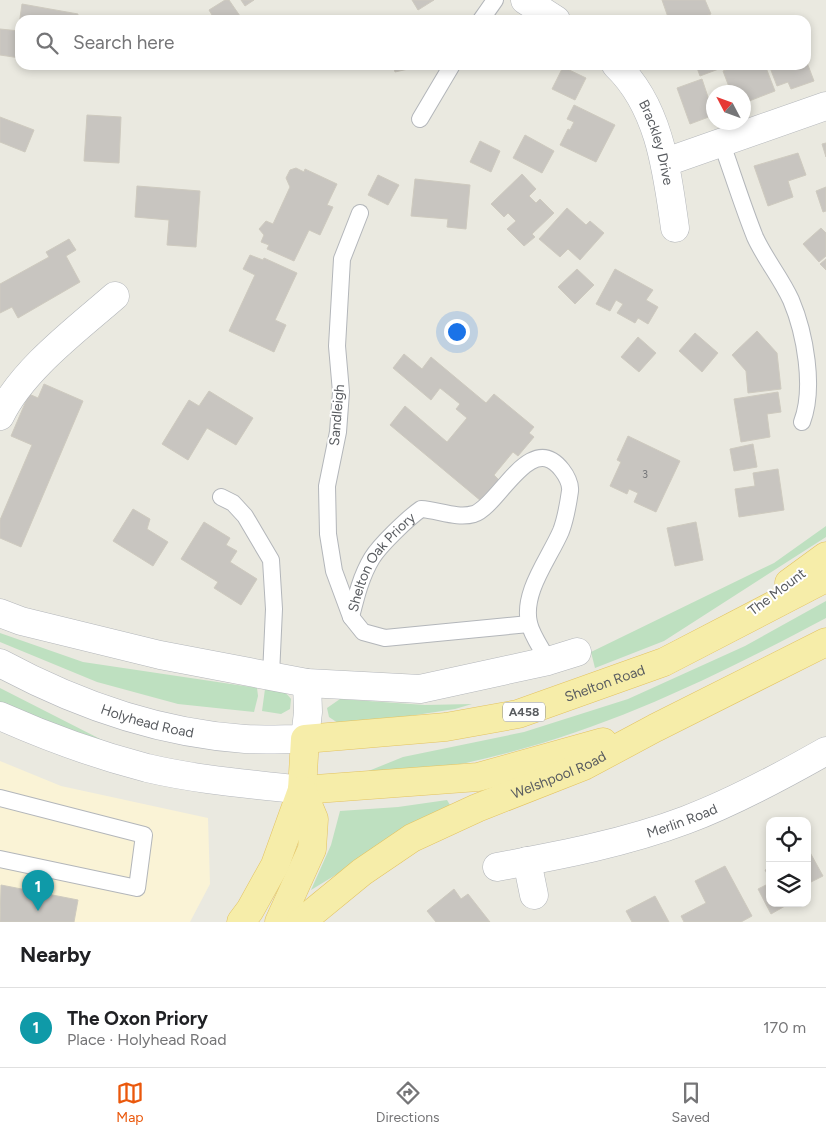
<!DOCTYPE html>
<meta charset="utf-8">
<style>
:root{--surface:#fff;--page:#f2f2f2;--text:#202124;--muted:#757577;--line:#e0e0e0;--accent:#ea580c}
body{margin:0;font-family:Figtree,sans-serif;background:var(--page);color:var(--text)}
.controls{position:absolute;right:15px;bottom:15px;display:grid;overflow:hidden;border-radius:10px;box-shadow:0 2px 8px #0003}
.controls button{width:45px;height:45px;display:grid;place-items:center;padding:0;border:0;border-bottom:1px solid var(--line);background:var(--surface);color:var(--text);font:25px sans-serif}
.compass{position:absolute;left:706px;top:85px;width:45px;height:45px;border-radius:50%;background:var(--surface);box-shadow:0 2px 8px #0003;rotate:311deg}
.you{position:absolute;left:456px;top:331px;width:18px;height:18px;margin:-12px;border:4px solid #fff;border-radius:50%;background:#1a73e8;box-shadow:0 0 0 8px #1a73e833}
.badge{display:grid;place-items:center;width:32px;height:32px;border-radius:50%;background:var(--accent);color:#fff;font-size:16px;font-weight:700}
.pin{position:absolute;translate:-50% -41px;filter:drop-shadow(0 1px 2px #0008)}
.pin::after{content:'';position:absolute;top:26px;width:18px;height:15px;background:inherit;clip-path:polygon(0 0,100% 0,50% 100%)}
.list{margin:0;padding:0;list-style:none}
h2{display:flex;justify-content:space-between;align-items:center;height:65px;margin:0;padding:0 20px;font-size:21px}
h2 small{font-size:16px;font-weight:400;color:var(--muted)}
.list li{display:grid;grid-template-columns:32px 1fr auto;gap:15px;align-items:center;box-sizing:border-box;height:80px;padding:0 20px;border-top:1px solid var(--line)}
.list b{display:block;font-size:19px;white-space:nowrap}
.list p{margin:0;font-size:16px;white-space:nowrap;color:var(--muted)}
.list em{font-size:16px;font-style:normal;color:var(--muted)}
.icon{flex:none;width:28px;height:28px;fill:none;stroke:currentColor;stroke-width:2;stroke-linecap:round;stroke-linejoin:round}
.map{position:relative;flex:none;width:826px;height:922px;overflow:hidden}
.search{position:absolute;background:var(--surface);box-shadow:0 2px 8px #0003;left:15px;right:15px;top:15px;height:55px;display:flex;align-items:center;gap:12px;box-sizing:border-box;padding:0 18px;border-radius:15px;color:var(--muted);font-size:19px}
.sheet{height:145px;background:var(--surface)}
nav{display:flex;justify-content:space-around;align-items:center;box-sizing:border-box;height:70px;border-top:1px solid var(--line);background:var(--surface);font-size:14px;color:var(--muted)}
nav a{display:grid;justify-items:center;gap:2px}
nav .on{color:var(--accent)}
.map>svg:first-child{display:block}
</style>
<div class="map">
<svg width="826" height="922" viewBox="0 0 826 922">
<rect width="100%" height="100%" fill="#eae9e0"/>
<path fill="#faf3d6" d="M0,761l61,25 147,32 2,66 -20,38h-190z"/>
<path fill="#bee0c0" d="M826,526v11l-162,104 -69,27 -4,-16 183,-89z
M826,601v17c-119,63 -228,116 -360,145 -32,7 -66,8 -98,12l-2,-3 37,-15 121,-25 104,-33 117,-53z
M0,633l83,29 174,26 1,8 -4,16 -76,-8 -81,-22 -97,-40z
M0,688l106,54 -106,-37z
M265,689c13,1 19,0 26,10l-1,10 -9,5 -19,-3z
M340,699l85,6 47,-1 -17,5 -52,8 -65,6 -9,-6 -2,-9z
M447,800l3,5 -139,85 20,-45 9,-34 58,-4z"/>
<path fill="#c8c5c0" stroke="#cecabf" d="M225,0h4l11,16 -5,4h-20l-6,-10z
M241,0h13l-9,6z
M412,0h22l-16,10z
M662,0h43l6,14 -18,6h-24z
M22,4l56,10 -1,6h-57l-1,5z
M0,29l20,2v27l-20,-3z
M806,60l8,21 -23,8 -3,-7 -11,4 -8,-21h37z
M393,65h24v2l-22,5z
M696,65h27l1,2 -24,9z
M740,65h9l1,3 15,-3 10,26 -31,12v-11h-13l-8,-21z
M563,67l23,11 -11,22 -23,-11z
M702,79l12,36 -24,9 -13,-36z
M574,105l41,20 -19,37 -36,-17 8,-16 2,1 4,-8 -7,-3z
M87,115l34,2 -2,46 -35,-2z
M0,117l34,13 -9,22 -25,-10z
M525,135l29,16 -12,22 -29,-15z
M480,141l20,10 -9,21 -21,-10z
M826,143v14l-4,-13z
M798,153l8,22 -18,6 5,16 -25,9 -14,-40z
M296,168l8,4 1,-3 32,15 -10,21 6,2 -13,28 -11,-5 -15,31 -27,-12 2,-4 -8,-3 3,-7 -5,-6 7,-8 7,3 17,-37 -4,-9 4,-8z
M522,174l14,15 -7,7 7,7 4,-4 14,14 -22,21 3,3 -11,9 -17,-17 9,-8 -8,-8 -4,4 -13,-13z
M378,175l21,10 -11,20 -20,-10z
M415,179l55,6 -4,44 -19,-2 1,-8 -37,-3z
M137,186l63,5 -4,56 -29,-2 2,-25 -34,-3z
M826,187v24l-3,1 -7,-21z
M567,208l19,17 4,-4 14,12 -24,27 -12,-11 -8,8 -21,-18z
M821,228l5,5v23l-7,6 -16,-18z
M69,239l7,11 -10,6 14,26 -62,36 -6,-11 -12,6v-29l49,-27 -3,-5z
M250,255l13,5 1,-2 33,15 -22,47 11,5 -12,27 -45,-21 26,-56 -12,-6z
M826,259v11l-6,-6z
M577,269l17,16 -19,19 -17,-17z
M615,269l38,21 -7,10 12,7 -10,17 -10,-6 -3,5 -18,-10 6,-9 -7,-4 -6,11 -14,-7z
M757,331l20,22 4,36 -33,4 -2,-22 -14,-16z
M695,333l23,20 -16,19 -23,-21z
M638,337l18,16 -17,19 -18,-15z
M404,354l18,15 9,-12 55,46 8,-9 40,33 -5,6 5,4 -16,19 -5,-4 -19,23 5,5 -18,21 -91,-76 15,-19 42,36 20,-24 -11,-9 4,-5 -20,-16 -9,12 -38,-32z
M44,384l39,17 -62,146 -21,-9v-18l32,-75 -21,-9 18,-42 9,4z
M209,391l44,27 -17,27 -29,-17 -19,32 -26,-16 27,-44 10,6z
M778,392l3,20 -14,2 3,23 -29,5 -7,-43z
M628,436l52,25 -24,51 -22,-10 4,-9 -9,-4 -2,5 -17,-8 11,-24 -4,-2z
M753,444l4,23 -23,4 -4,-22z
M778,469l6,41 -45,7 -4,-28 20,-3 -2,-13z
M133,509l17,10 -3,10 21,13 -15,24 -40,-25z
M204,522l26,16 -4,7 11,6 -7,11 27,17 -16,26 -27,-17 4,-6 -37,-23z
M696,522l7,38 -28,6 -8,-38z
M807,847l16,29 -16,8z
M725,866l27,50 -11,6h-57l-3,-6 25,-13 -11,-22z
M770,868v11l-5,-9z
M770,883v20h14l1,3 -14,8 -13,-25z
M1,885l77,15 -4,22h-74z
M454,889l7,10 7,-5 22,28h-54l-9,-11z
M655,896l14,26h-37l-6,-11z"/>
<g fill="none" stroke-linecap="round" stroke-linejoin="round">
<g stroke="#b3b6ba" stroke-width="18">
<g id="lane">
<path d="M481,20l14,-20"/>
<path d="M420,119l32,-54"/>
<path d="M722,144c11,31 21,63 33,93 10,22 26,41 36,63 14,33 24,88 11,122"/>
<path d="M360,213l-18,46 -5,87 4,46 -3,40 -11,54 1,48 6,37 17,46 12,15 22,6 144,-14"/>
<path d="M221,497l12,6 12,13 26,44 3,49 -3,66"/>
<path id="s1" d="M351,617c5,-20 10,-41 21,-59 8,-13 36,-40 49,-49 17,1 36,10 53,5 25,-8 56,-85 88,-44 4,5 9,14 8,21 -2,14 -4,27 -9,40 -12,28 -39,61 -32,92 3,13 13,26 19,38"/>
<path d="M0,798l144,37 -7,53 -137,-29"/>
</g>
</g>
<g stroke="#b3b6ba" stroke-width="29">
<g id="street">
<path d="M525,0l31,20"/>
<path id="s2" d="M616,65c44,42 51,107 59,163"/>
<path d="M666,162l160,-56"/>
<path d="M0,416c22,-46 76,-86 115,-120"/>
<path d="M0,613l21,8 139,34 147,28 113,6 128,-28 29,-9"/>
<path d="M305,739l3,-27 -1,-29"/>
<path d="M527,861l7,34"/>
<path id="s3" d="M497,867c64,-12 128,-24 189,-47 48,-18 96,-44 140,-69"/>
</g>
</g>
<g stroke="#b4b7bc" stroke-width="29">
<g id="secondary">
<path id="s4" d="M0,663c76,41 158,70 245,76 20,1 40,0 60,0"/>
<path d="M0,716c47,21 97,39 147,52 51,12 104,16 155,22"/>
</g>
</g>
<g stroke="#e3c361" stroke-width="29">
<g id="primary">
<path d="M789,583l37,-27"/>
<path d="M302,790l176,-13 125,-35"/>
<path id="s5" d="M241,922l9,-12 25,-45 27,-75 3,-51 141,-12 72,-13 146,-52 162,-84"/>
<path d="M279,922l33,-73 2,-30 -12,-29"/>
<path id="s6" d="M301,922l61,-50 50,-34 65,-30 107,-42 71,-38 171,-86"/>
</g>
</g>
<use href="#lane" stroke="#fff" stroke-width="16"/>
<use href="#street" stroke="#fff" stroke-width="28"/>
<use href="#secondary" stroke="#fff" stroke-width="28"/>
<use href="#primary" stroke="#f6eda9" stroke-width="28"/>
</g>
<g text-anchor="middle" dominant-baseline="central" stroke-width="4" stroke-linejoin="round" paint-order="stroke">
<g font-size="11" fill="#757678">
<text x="645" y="474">3</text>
</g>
<rect fill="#fff" stroke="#8b8d90" stroke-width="1" x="503" y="702.5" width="42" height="19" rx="4"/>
<g font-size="12" font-weight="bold" fill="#595c60">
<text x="524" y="712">A458</text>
</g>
<g font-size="14" fill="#595c60" stroke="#fff">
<text stroke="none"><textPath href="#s2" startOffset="89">Brackley Drive</textPath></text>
<text transform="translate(337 415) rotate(-85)">Sandleigh</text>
<text stroke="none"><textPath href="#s1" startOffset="64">Shelton Oak Priory</textPath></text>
<text transform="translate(777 592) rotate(-37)">The Mount</text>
<text stroke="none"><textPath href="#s5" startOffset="504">Shelton Road</textPath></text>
<text stroke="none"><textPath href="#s4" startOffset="159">Holyhead Road</textPath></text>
<text stroke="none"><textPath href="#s6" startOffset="299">Welshpool Road</textPath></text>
<text stroke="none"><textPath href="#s3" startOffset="191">Merlin Road</textPath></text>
</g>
</g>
</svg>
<div class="controls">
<button><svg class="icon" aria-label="locate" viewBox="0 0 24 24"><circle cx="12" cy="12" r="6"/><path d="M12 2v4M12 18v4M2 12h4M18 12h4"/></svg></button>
<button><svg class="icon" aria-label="layers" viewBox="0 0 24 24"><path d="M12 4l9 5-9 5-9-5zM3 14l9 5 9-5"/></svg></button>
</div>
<svg class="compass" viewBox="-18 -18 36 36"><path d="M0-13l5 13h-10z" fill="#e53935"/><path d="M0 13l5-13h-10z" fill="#757577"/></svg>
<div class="you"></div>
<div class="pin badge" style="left:38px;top:911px;background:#0f9aa8">1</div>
<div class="search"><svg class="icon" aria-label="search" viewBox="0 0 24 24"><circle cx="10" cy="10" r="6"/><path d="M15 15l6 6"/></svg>Search here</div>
</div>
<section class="sheet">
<h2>Nearby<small></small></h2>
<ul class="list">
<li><span class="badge" style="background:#0f9aa8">1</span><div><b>The Oxon Priory</b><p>Place · Holyhead Road</p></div><em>170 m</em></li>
</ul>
</section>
<nav>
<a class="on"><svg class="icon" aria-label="map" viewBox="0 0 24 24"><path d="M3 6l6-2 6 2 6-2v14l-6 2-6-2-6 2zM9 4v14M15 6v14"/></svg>Map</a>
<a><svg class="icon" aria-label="directions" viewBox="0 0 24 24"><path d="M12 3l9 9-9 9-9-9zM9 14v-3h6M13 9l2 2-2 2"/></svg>Directions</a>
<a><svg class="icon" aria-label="saved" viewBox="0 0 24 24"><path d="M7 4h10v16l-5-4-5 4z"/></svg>Saved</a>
</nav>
